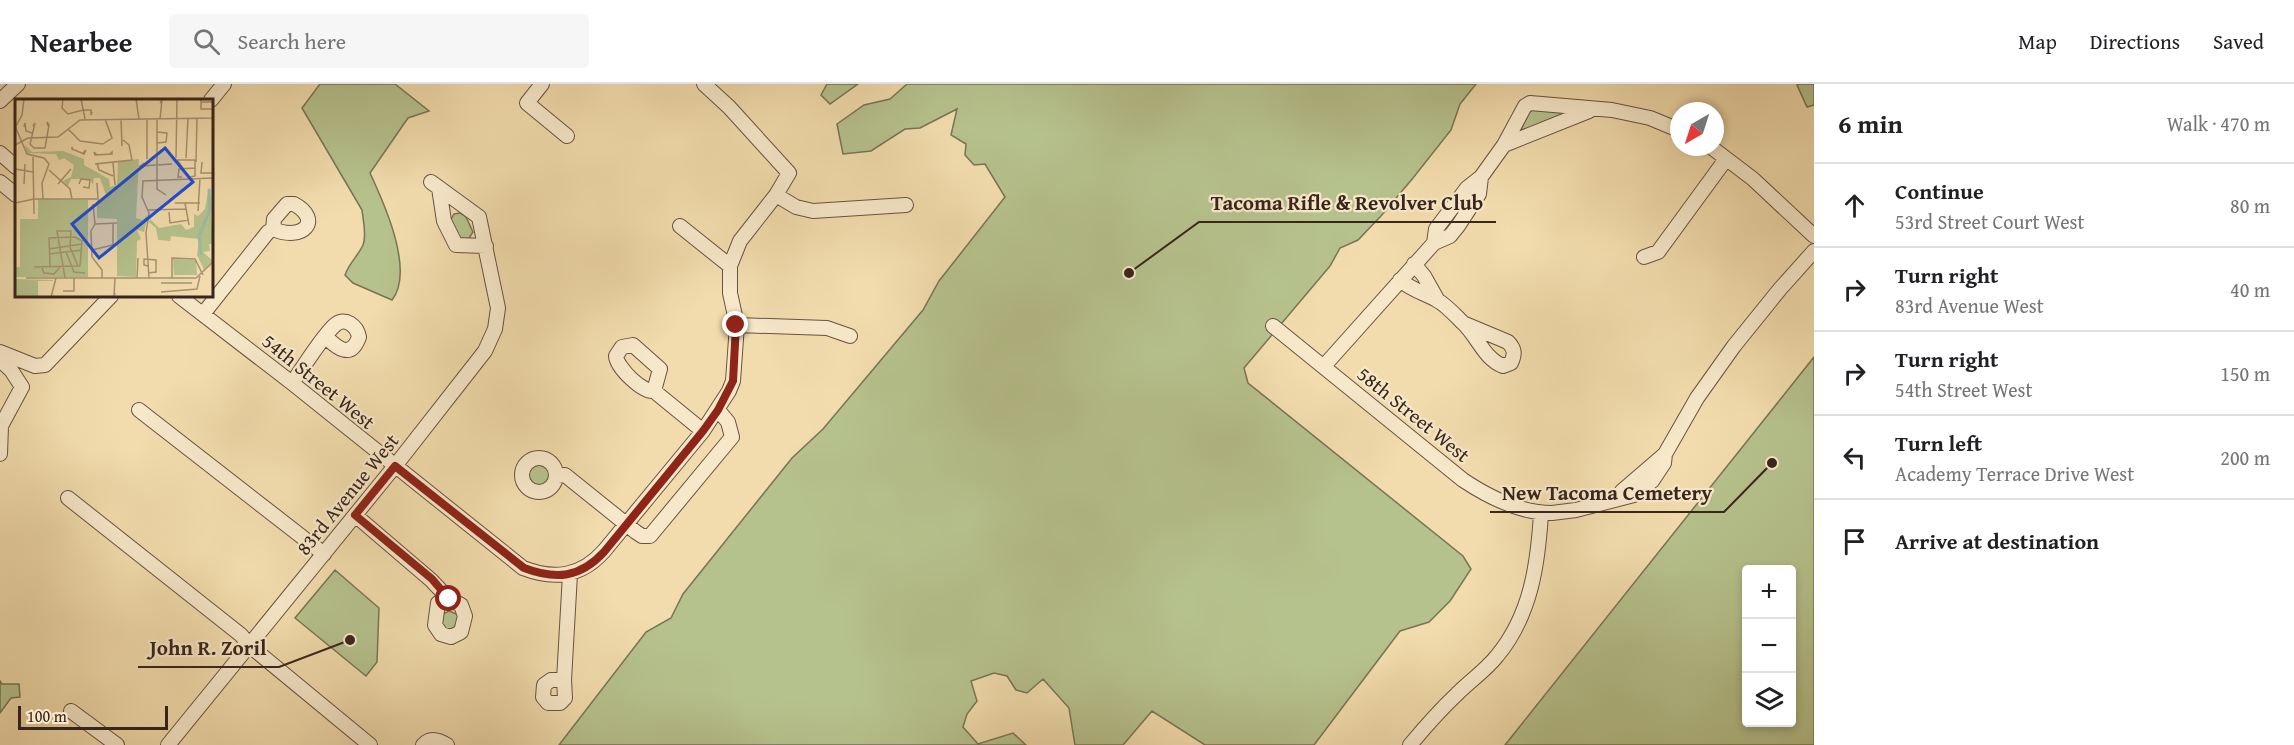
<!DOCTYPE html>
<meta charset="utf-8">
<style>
:root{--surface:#fff;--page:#f6f6f6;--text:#202124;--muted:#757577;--line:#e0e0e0}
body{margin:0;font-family:"Gentium Book Plus",serif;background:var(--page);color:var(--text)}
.controls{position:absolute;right:18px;bottom:18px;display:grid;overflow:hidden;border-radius:6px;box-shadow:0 3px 9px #0003}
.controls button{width:54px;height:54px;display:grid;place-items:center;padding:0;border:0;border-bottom:2px solid var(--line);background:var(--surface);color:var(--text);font:30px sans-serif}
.compass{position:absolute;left:1670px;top:18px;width:54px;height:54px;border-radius:50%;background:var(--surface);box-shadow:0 3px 9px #0003;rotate:219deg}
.scale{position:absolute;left:18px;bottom:15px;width:150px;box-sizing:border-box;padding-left:6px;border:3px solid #39251d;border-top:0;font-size:16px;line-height:21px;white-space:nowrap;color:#39251d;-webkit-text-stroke:4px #f7e8ca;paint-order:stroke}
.stop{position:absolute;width:18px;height:18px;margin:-14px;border:4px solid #8f2418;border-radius:50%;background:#fff}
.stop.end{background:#8f2418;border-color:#fff;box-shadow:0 2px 6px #0008}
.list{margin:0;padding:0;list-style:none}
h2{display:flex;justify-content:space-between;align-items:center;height:78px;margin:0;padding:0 24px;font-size:26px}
h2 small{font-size:20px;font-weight:400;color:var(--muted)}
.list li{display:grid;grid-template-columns:39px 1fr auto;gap:18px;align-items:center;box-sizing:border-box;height:84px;padding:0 24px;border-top:2px solid var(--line)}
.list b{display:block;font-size:22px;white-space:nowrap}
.list p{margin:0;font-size:20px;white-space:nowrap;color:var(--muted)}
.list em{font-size:20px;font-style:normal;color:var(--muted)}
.icon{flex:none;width:33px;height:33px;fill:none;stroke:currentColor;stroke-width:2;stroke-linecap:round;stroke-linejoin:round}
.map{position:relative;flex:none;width:1814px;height:661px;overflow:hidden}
header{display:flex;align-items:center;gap:36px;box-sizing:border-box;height:84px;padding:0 30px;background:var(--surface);border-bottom:2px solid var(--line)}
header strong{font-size:28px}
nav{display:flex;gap:33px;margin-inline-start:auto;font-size:21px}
.search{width:420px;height:54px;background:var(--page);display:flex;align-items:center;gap:15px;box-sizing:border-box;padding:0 21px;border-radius:6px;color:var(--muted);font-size:22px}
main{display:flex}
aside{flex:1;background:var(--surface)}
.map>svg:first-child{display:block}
</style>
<header>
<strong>Nearbee</strong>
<div class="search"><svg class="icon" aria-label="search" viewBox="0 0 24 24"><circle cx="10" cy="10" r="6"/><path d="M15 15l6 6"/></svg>Search here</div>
<nav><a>Map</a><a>Directions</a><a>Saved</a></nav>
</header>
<main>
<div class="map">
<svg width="1814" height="661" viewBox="0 0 1814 661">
<rect width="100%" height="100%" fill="#f2dcad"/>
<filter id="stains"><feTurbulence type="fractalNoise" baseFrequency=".00333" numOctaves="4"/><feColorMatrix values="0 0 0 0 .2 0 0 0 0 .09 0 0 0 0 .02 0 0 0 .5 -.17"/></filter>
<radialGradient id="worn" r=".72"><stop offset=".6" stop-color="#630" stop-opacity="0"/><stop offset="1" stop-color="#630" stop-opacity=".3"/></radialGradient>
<path fill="#b6c28d" stroke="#787455" stroke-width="1.5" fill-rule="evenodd" d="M320,0h75l34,27 -21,7 -38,55c14,30 45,98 22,127l-39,-17 -8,-8c4,-12 13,-19 18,-30 4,-10 0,-25 -1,-35l-60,-102z
M827,0h31l-28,20 -9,-9z
M907,0h569l-16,20 -9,26 -38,48 -32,38 -23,24 -18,8 -10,18 -86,102 4,15 215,173 8,13 -21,32 -21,21 -29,9 -86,114h-109l-53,-34 -29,34h-48l-6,-37 -26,-29 -16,14 -11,-3 -9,-14 -13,-3 -23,8 6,20 -10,13 -4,13 15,17 35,-11 13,12h-467l87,-113 25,-14 12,-24 109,-136 31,-29 100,-119 16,-29 66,-84 -20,-33 -11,1 -9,-10 1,-11 -15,-9 6,-26 -37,19 -15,1 -34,22 -28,3 -6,-30 27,-19 26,-6z
M1799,0h15v21l-7,2 -10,-22z
M1533,25l31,4 1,1 -45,18 8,-18z
M460,129l6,4 7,15 -5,8h-12l-6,-19 4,-7z
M1814,273v388h-309zM1746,486h46v152h-46z
M528 392a11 11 0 1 1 22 0a11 11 0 1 1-22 0Z
M335,486l44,38 -2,54 -11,14 -71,-58z
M449,527l10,4 -5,17 -13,-4 2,-14z
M0,597l2,3h17l1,13 -9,1 -11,15z"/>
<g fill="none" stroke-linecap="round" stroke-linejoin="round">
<g stroke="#675341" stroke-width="16">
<path id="minor" d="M542,0l-15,19 40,33
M211,16l13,-16
M0,17l18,-17
M1504,61l85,-34
M1711,63l42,32 61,57
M0,69l16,14
M0,98l16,13
M439,104l5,33 12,24 30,1
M776,111l20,12 17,4 93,-6
M680,142l50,40
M1434,159l2,-14 31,-41 14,-11 23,-32 21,-39 5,-3 82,7 38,8 29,12
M1644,173l14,-5 68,-93
M1414,180l10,12 14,25
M1400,196c12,10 24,13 37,20 9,5 18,15 25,22 15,13 22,37 41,44l8,-3c4,-9 4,-14 -3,-21l-43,-18
M179,212l113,87 231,185c31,12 58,9 81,-17l99,-120 26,-40 4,-10 4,-56 -7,-32v-27l10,-25 36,-46 13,-22 -60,-66 -25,-23
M203,230l65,-82 5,-3c30,13 50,-9 21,-25h-7l-13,15 -1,10
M737,241l90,3 23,8
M1273,242l190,154c27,18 57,33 89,33l24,-3 58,-15 18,-14 12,-18 1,-9
M0,268l35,14 10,-1 66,-69
M0,276l11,10 11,17 -21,39 -1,28
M1324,282l110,-123 16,-7 8,-10 21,-32 2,-17
M292,299c11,-15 31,-48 43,-58 10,-9 22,1 24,12 -8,22 -21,12 -33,0
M654,307c-11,2 -37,-23 -38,-35l6,-9 11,-2 27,24 -6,22 49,40
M139,326l185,144
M522 391a17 17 0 1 1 34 0a17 17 0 1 1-34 0Z
M557,392l8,-1 71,57 6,4h8l82,-99 -4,-15 -10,-12
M68,414l173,137 9,11 120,99
M1619,415l3,-8 43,-37 32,-56 37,-52 46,-57 34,-38
M355,431l76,65 18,19
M449,515l12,6 4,11 -4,16 -10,5 -10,-3 -6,-9 3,-22z
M564,596h-13l-7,5 -1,12 5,6h12l5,-5 -1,-18 6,-106
M71,627l46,34
M168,661l227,-279 90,-115 10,-22 3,-21 -19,-91 -48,-35
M423,661c7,-8 16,-5 24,0
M1410,661c15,-18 30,-35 47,-51 13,-13 29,-24 40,-38 34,-41 41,-92 44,-143"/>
</g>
<use href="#minor" stroke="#f7e8ca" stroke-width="14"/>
</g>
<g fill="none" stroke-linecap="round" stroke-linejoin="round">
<path stroke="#8f2418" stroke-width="8" d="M449,515l-17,-20 -77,-64 40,-49 129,102c32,12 56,10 80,-16l99,-121 15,-21 15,-29 3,-56"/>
</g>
<g text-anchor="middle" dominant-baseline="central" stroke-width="4.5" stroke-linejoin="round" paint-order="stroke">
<g font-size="20" fill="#39251d" stroke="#f7e8ca">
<text transform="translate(319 297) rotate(39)">54th Street West</text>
<text transform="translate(1414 330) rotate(39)">58th Street West</text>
<text transform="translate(347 410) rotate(-51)">83rd Avenue West</text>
</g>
</g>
<g transform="translate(15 15)">
<rect width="198" height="198" fill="#f2dcad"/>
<path d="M10,46l7,7 31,-1 21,8v6l25,14 1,8 7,-2 1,-24 21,-2 -3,59 6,2 6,-5 -4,17 -7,-2 4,9 -4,2 -1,36 -19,-1v-57l-20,-1v-18l10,-2 -7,-20h-6l-1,7 -3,-6h-19l-3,7 -5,-5 8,-4 3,-12 -10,-7 -5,2 -3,-6 -29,-1zM194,87l4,58h-4l1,7 -7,1 10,9 -9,9 -7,-15 2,-16 -28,-3 -1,5 -12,-1 -2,-12 -7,-6 1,-3 9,9 22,-4 5,6 8,-3v-13l4,2 7,-7zM23,100l50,1v77h-73v-10h5v-48h18zM158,160l23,1 1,15h-23zM0,180l38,1v1h-15v16h-23z" fill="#b6c28d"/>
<path fill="none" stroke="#9cbca5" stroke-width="3" d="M186,156l-2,-19 11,-26 -1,-21"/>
<path fill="none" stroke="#a89373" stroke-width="1.5" d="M48,0l-1,9 6,6 15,-4h8v5l1,-3M66,0l4,20M121,0l3,20M186,0v10h12M186,3h12v16M145,4l2,-3 -2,19M106,20l1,27M142,20v70l9,6M0,27l12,28 17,4 5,6 -7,19 1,16M1,27l6,-11 2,-16M18,27l2,-3 -5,21 4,4h11l4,-23 -2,-3 1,4M9,28l1,-4 1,8 6,2M53,30l12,12 23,3M142,44l9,-1 1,-9 -10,-1M88,45l9,-6 -7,-19M0,46l13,-7 30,-1 22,-17 133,-2M58,51l-1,-3v2l12,5 2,-4 -3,3M82,56l-3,-3 1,3 17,-1v-2l-2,2M18,58l1,57M161,59l1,-59M171,59l2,-40M132,60v-40M181,63l1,-44M187,63l-1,11h12M82,64l2,7 14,6M98,64l2,22M129,64l-4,3 32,-2M80,65l37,-4 -3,-15 -6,-5M168,69l-6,-8h18v16l-5,1M0,70l18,3M34,71l21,19 2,10M167,78h-4l1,-8 16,-1M9,85l1,-20M43,85l13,-15M64,85l2,-5 9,1 -1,8 -6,-1M0,104l19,-4h64l-1,-16M160,104h25M170,104l4,22M78,105l2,20M133,111l38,-1M183,112l2,-33M154,113l1,11 19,-3M80,125l-4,7 1,26 10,13v8M80,125l22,-1M34,150l33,-5M77,151l21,-5v-22M51,153l8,20 11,1M34,155l33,-4M35,167l-1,-28 26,-1 7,4 -2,25M19,168l46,-1M27,169l2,5 10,1 6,-7M133,174l8,-1v-12l-12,-1v6l4,1M11,179h170l17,-16M50,179l-8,-47h14l-1,16 8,19M122,179l1,-20M134,179l-3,-45 3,-20 -7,-16 1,-16 70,-3M157,179v-20l23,1 8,16M146,184h31M48,192h11v-13M146,193l36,-3 3,-13M100,194l-1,3 1,-18M36,198l5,-19"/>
<path fill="#1d4ed8" fill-opacity="0.15" stroke="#1d4ed8" stroke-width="3" d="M150,49l28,34 -94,76 -27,-34z"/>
<rect width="198" height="198" fill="none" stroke="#39251d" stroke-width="3"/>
</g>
<path fill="none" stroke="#39251d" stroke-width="2" d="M1129 189L1199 138H1496M1772 379L1724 428H1490M350 556L279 583H138"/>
<g fill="#39251d" stroke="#f7e8ca" stroke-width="2">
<circle cx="1129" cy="189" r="6"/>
<circle cx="1772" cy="379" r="6"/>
<circle cx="350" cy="556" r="6"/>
</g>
<g font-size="21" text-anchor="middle" font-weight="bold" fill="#39251d" stroke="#f7e8ca" stroke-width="4.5" stroke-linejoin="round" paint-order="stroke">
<text x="1347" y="126">Tacoma Rifle &amp; Revolver Club</text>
<text x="1607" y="416">New Tacoma Cemetery</text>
<text x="208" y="571">John R. Zoril</text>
</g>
<rect width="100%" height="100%" filter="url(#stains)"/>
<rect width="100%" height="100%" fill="url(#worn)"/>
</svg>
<div class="controls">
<button>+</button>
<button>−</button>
<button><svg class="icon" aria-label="layers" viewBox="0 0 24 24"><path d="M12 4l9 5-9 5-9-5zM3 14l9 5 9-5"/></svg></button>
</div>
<svg class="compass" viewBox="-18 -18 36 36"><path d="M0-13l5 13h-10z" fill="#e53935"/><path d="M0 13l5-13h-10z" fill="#757577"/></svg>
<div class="scale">100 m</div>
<div class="stop" style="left:449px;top:515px"></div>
<div class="stop end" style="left:736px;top:241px"></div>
</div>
<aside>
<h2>6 min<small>Walk · 470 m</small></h2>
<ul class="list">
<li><svg class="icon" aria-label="ahead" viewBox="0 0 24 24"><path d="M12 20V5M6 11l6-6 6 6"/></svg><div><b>Continue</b><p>53rd Street Court West</p></div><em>80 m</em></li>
<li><svg class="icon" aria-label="right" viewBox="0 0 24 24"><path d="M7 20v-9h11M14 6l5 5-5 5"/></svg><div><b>Turn right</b><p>83rd Avenue West</p></div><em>40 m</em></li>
<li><svg class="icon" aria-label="right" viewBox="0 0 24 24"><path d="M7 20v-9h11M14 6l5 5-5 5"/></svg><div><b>Turn right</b><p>54th Street West</p></div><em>150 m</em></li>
<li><svg class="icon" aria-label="left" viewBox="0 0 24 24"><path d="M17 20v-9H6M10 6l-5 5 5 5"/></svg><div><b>Turn left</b><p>Academy Terrace Drive West</p></div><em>200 m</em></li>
<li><svg class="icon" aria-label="arrive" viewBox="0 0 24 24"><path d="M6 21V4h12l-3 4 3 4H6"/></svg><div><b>Arrive at destination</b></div></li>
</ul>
</aside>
</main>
